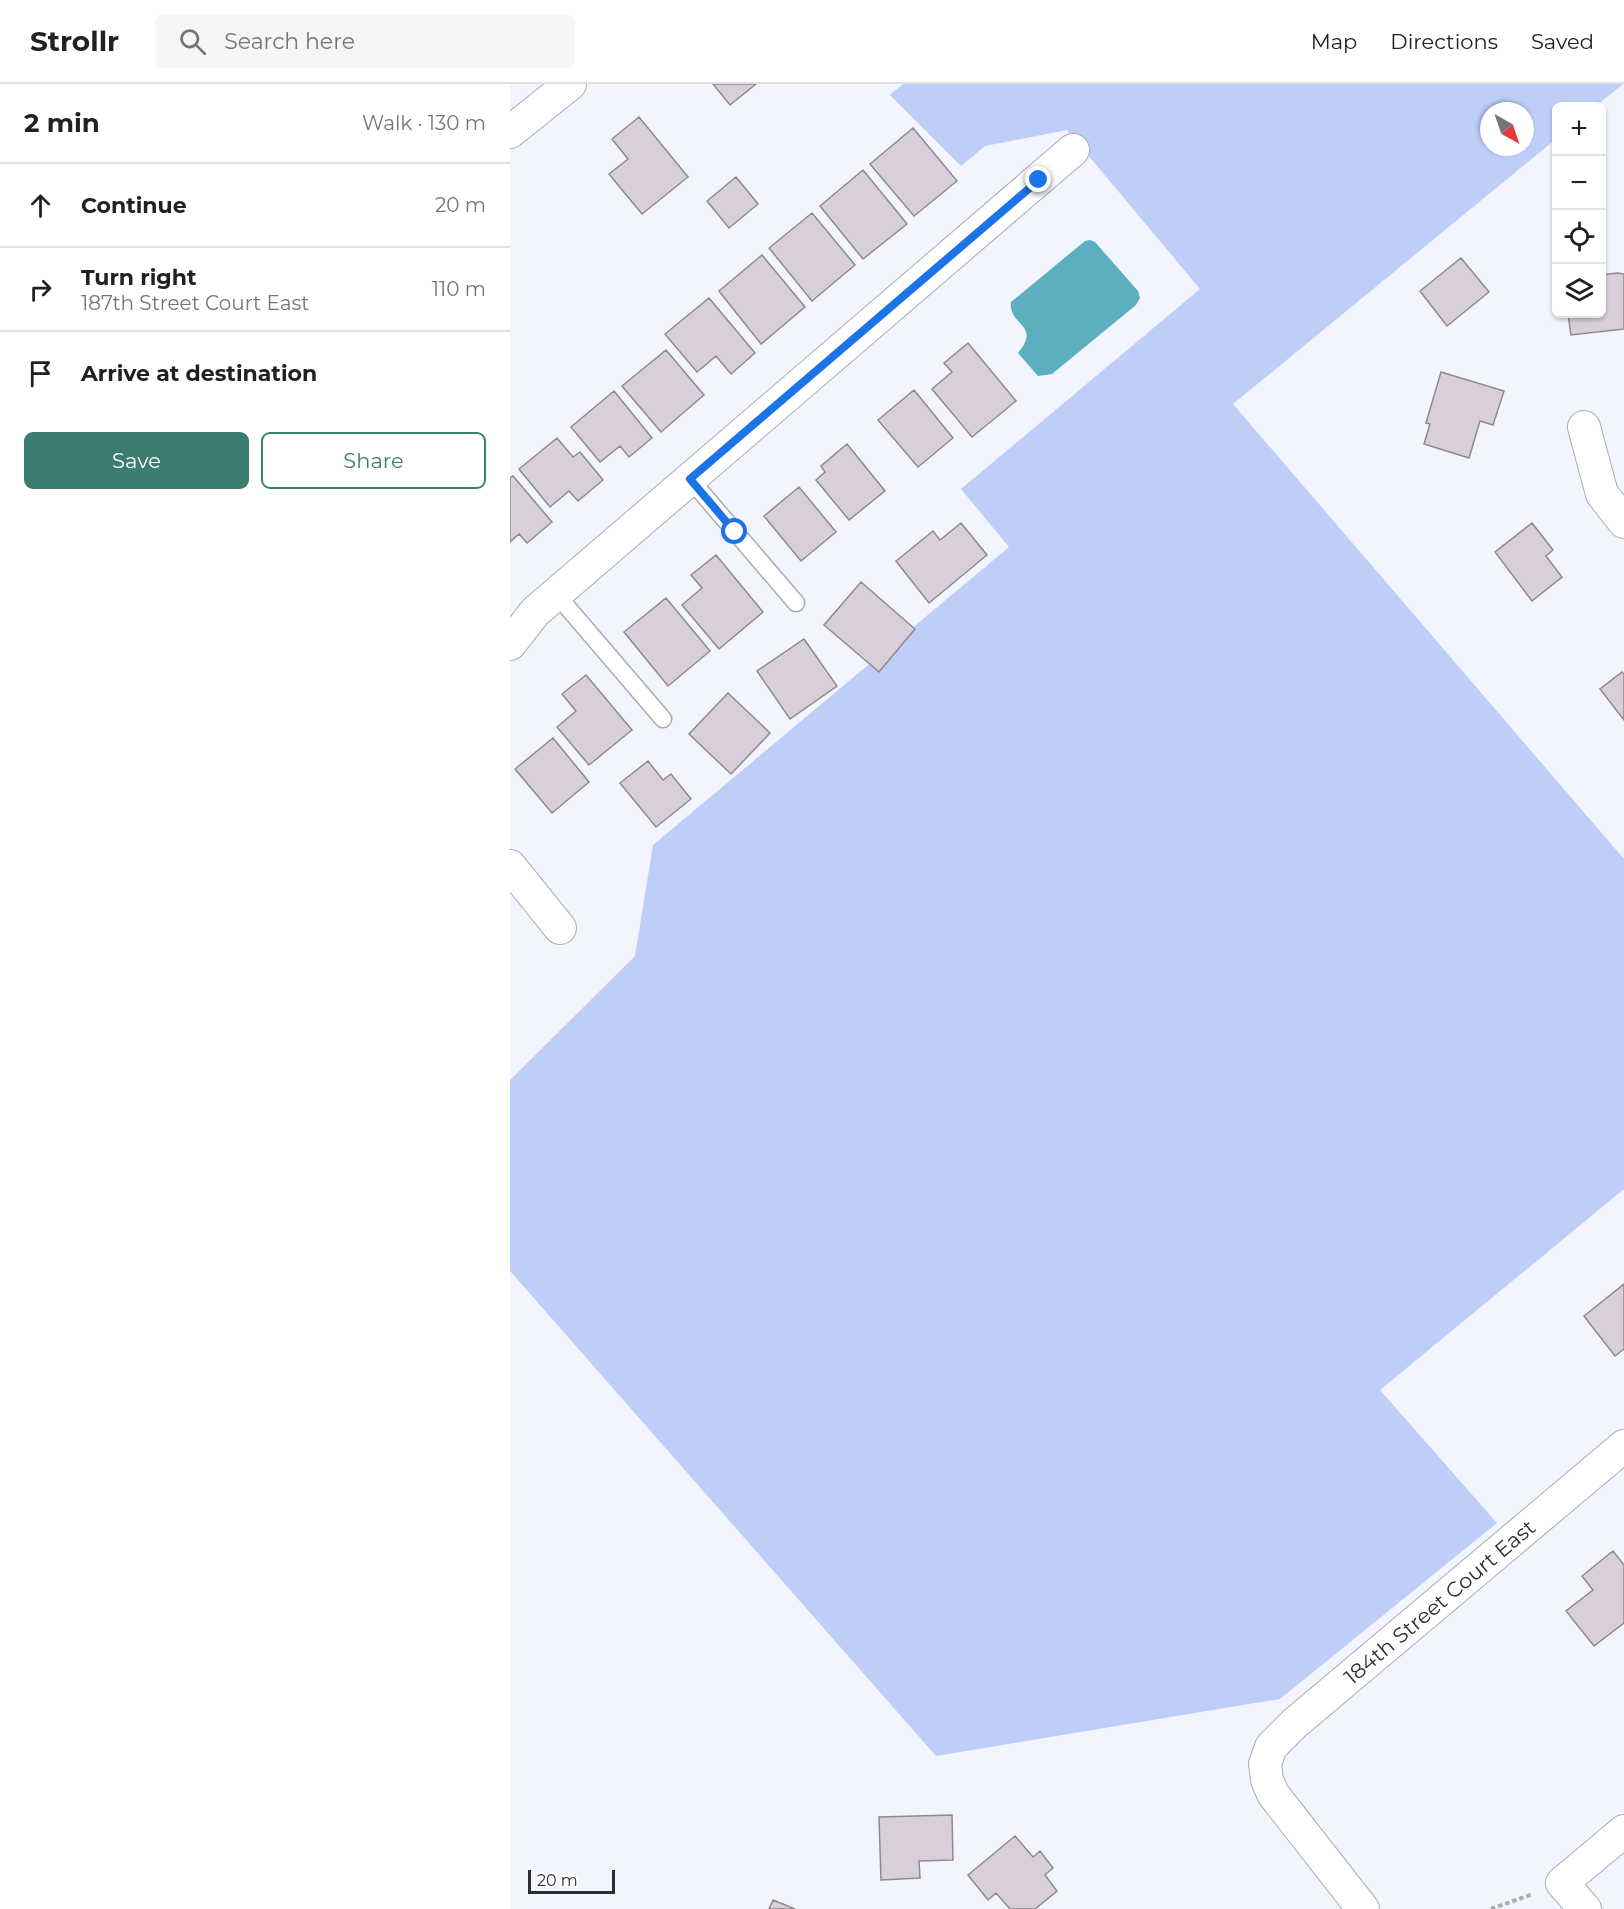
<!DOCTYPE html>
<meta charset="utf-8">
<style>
:root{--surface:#fff;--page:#f6f6f6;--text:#202124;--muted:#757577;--line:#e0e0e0;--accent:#3b7e70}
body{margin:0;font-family:Montserrat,sans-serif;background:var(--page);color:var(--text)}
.controls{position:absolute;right:18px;top:18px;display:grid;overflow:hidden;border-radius:9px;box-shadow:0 2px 4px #0004}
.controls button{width:54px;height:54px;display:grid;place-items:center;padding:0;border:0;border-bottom:2px solid var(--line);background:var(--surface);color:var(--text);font:30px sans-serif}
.compass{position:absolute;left:970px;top:18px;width:54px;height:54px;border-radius:50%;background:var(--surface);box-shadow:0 2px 4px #0004;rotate:140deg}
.scale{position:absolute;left:18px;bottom:15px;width:87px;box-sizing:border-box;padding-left:6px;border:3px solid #2b2d31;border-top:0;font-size:16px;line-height:21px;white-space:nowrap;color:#2b2d31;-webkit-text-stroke:4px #fff;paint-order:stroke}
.stop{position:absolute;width:18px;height:18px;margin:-14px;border:4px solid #1a73e8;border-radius:50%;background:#fff}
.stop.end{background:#1a73e8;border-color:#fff;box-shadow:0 2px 6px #0008}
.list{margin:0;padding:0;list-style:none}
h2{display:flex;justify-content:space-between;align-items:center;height:78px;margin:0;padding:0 24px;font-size:26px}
h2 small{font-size:20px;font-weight:400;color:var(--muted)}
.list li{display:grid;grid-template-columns:39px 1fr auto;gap:18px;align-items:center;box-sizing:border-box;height:84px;padding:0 24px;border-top:2px solid var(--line)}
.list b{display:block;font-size:22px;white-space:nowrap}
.list p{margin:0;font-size:20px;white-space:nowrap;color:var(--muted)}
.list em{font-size:20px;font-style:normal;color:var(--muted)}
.actions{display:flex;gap:12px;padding:18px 24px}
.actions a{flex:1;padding:14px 0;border:2px solid var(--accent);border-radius:9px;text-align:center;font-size:21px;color:var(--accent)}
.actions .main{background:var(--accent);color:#fff}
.icon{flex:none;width:33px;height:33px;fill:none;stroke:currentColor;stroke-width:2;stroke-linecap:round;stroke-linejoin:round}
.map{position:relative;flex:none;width:1114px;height:1825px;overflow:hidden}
header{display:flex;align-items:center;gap:36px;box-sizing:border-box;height:84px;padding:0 30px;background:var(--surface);border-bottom:2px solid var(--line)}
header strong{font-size:28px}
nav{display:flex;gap:33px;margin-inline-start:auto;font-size:21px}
.search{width:420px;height:54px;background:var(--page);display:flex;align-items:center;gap:15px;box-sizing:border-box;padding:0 21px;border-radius:9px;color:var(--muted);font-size:22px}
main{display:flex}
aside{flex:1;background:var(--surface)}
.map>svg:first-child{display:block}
</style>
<header>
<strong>Strollr</strong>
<div class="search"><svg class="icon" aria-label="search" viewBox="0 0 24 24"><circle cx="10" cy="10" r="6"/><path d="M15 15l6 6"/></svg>Search here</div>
<nav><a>Map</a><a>Directions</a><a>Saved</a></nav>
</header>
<main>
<aside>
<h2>2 min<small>Walk · 130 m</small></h2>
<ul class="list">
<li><svg class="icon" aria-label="ahead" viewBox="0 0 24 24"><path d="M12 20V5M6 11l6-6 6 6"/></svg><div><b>Continue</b></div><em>20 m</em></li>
<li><svg class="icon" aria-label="right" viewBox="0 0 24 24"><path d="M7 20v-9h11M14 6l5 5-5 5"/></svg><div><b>Turn right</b><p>187th Street Court East</p></div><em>110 m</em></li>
<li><svg class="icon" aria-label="arrive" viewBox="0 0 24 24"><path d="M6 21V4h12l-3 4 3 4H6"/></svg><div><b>Arrive at destination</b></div></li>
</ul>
<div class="actions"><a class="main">Save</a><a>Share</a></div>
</aside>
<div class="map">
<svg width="1114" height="1825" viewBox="0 0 1114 1825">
<rect width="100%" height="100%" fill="#f2f5fe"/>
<path fill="#bfcef9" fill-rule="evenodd" d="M393,0h720l-27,22h-40v33l-323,265 391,455v330l-244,201 117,133 -217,176 -344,57 -426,-485v-191l125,-124 18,-111 356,-298 -48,-58 239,-200 -133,-159 -82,16 -24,20 -71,-71zM979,27h36v36h-36z"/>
<path fill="#5bafbf" d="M580,156l5,2 43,49 2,7 -4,7 -84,69 -14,2 -20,-23c24,-29 -10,-27 -7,-51l74,-61z"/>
<path fill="#d8cfd8" stroke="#918991" stroke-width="1.5" d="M203,0h43l-26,21z
M129,33l49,60 -46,37 -33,-40 19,-15 -16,-20z
M403,44l44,53 -43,35 -44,-52z
M353,86l44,54 -44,35 -43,-53z
M226,93l22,27 -29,24 -22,-27z
M302,129l43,52 -43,36 -43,-53z
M252,171l43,52 -44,37 -42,-53z
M951,174l28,34 -42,34 -27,-35z
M1107,189l7,1v55l-53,6 -3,-21h34v-39z
M199,214l46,55 -24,21 -15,-18 -19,16 -32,-38z
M458,259l48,58 -44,36 -40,-48 20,-17 -8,-9z
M156,266l38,45 -43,37 -39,-46z
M931,288l63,19 -11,34 -13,-4 -11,37 -45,-14 6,-20 -4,-1z
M404,306l39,48 -35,29 -40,-47z
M104,307l38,47 -23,19 -9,-11 -20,16 -29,-35z
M47,354l16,19 7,-5 23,28 -25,21 -9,-10 -19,16 -31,-38z
M337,360l38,47 -36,29 -33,-40 9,-8 -4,-6z
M3,392l39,46 -25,21 -8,-9 -9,8v-64z
M289,403l37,45 -35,29 -37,-45z
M451,439l26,32 -58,48 -33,-42 37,-30 7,9z
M1022,439l21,27 -7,6 16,21 -30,24 -37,-49z
M206,471l47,57 -44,37 -37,-44 20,-17 -11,-13z
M351,498l54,47 -36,43 -55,-47z
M156,514l44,53 -42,35 -44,-54z
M294,555l33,47 -47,33 -33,-48z
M1112,588l2,2v46l-24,-31z
M76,591l46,55 -43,35 -32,-38 19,-16 -14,-17z
M218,609l42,40 -39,41 -42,-40z
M43,654l36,44 -37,31 -37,-44z
M138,677l15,19 8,-6 20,25 -35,28 -36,-44z
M1114,1200v65l-9,7 -31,-40z
M1103,1467l11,14v58l-30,23 -28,-35 27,-21 -11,-14z
M442,1731l1,45 -34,1 1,17 -39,2 -2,-63z
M505,1752l18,21 7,-6 13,17 -8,7 12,16 -22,18h-25l-14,-16 -8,7 -20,-25z
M263,1816l22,9h-26z"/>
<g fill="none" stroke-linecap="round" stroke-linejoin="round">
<g stroke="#a9acb6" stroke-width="19">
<path id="service" d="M180,395l106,124
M46,510l107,125"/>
</g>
<g stroke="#a9acb6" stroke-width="34">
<g id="minor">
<path d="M0,48l60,-48"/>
<path d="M1074,343l18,67 22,28"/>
<path d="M0,560l25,-32 538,-462"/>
<path d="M0,782l50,62"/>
<path id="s1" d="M853,1825l-90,-115 -6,-14 -2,-16 6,-17 24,-24 329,-277"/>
<path d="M1075,1825l-23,-26 62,-52"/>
</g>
</g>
<path stroke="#aaadb4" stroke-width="4" stroke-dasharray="4.5 3" stroke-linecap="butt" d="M981,1825l42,-15"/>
<use href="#service" stroke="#fff" stroke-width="16"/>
<use href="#minor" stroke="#fff" stroke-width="32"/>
</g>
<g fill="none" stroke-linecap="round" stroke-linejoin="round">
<path stroke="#1a73e8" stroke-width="8" d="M225,448l-45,-53 349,-299"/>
</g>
<g text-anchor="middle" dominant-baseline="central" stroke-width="4.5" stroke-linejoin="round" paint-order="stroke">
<g font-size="21" fill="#2b2d31" stroke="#fff">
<text stroke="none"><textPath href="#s1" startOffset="418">184th Street Court East</textPath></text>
</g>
</g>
</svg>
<div class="controls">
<button>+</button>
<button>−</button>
<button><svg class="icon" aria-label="locate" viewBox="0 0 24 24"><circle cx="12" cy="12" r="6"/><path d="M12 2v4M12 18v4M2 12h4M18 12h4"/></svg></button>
<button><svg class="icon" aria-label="layers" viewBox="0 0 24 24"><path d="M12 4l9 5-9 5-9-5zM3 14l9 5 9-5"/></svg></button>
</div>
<svg class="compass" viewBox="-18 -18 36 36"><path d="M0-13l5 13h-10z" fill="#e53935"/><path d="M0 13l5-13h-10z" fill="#757577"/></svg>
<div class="scale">20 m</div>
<div class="stop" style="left:225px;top:448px"></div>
<div class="stop end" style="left:529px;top:96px"></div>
</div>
</main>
